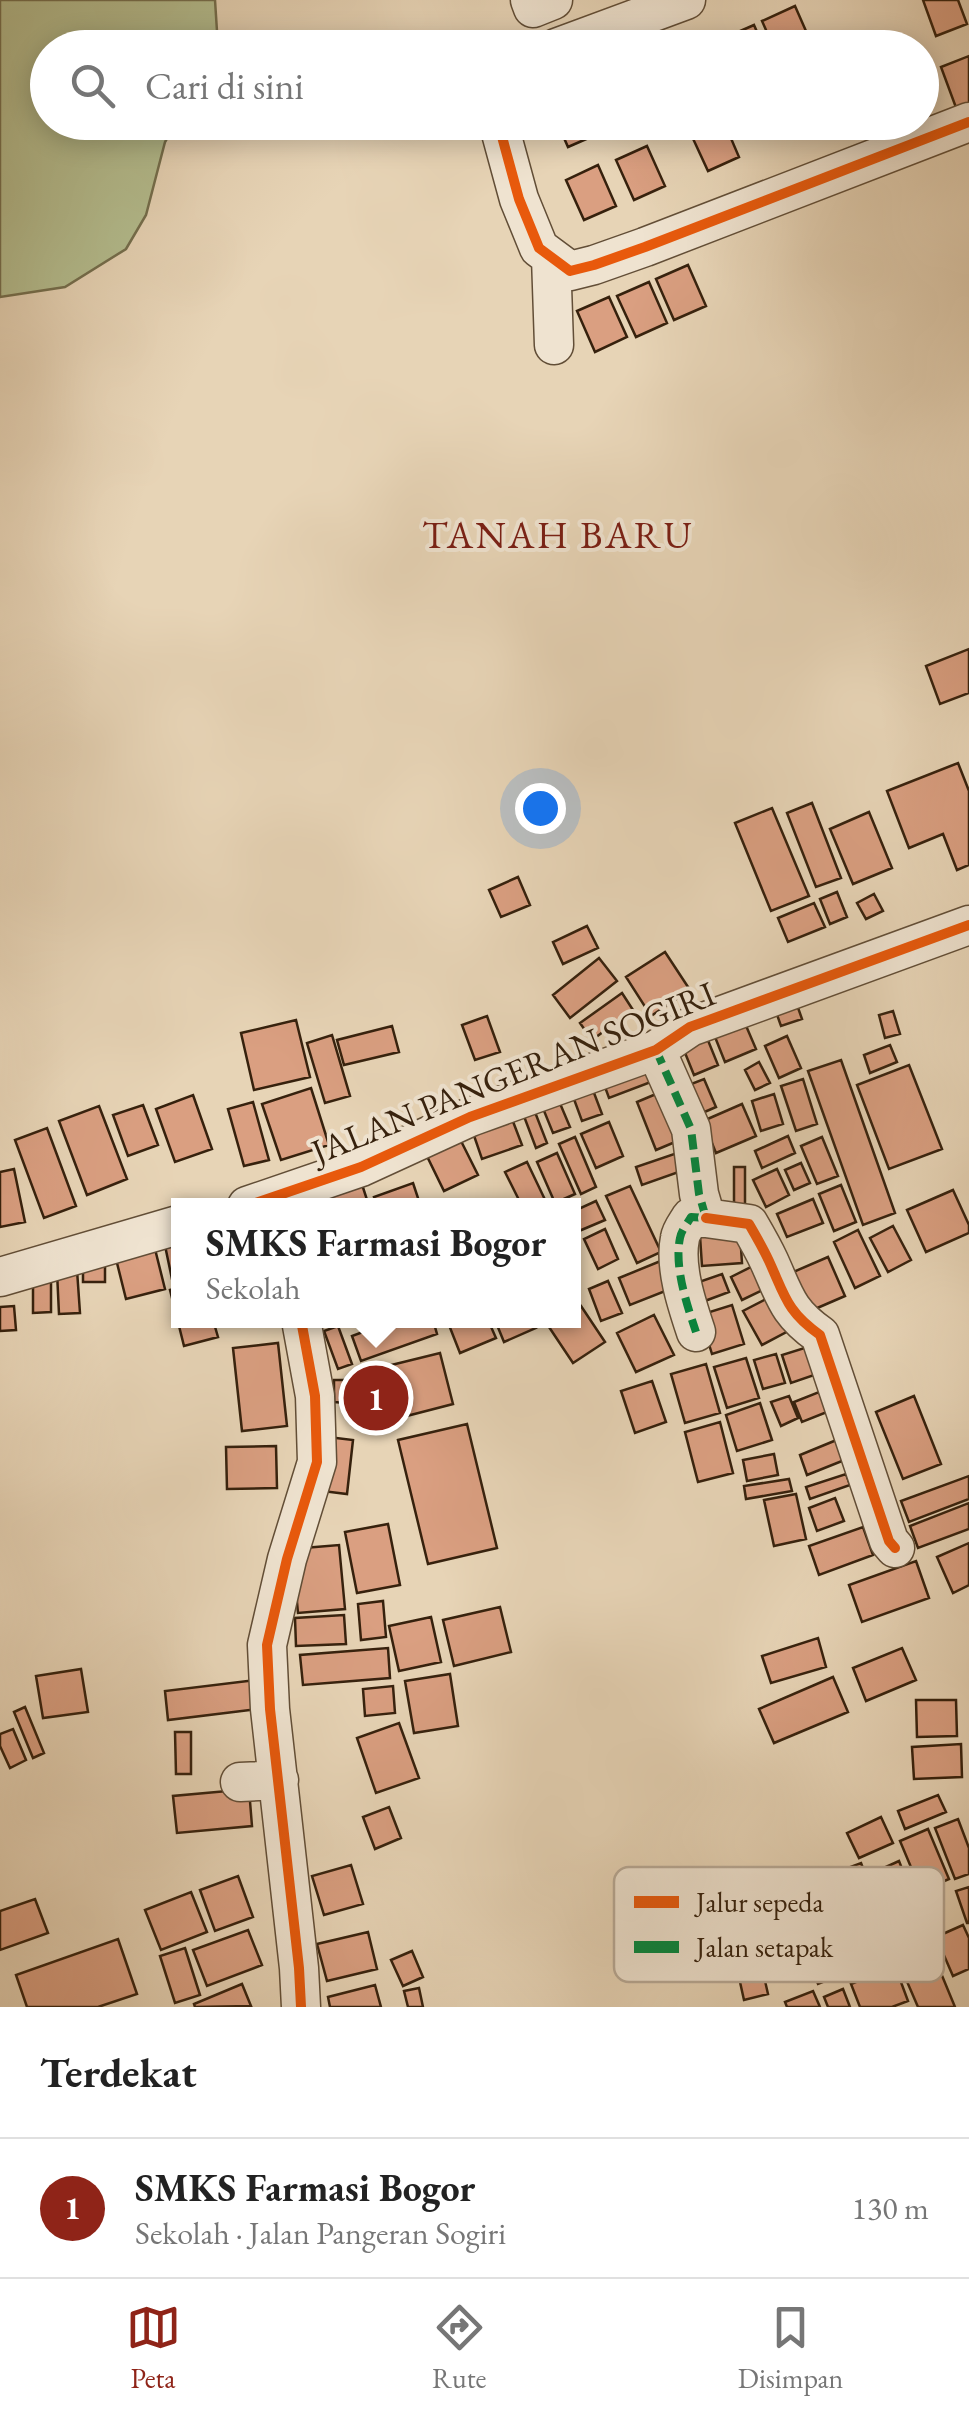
<!DOCTYPE html>
<html lang="id">
<meta charset="utf-8">
<style>
:root{--surface:#fff;--page:#f6f6f6;--text:#222;--muted:#767676;--line:#e0e0e0;--accent:#8f2418}
body{margin:0;font-family:"EB Garamond",serif;background:var(--page);color:var(--text)}
.you{position:absolute;left:540px;top:808px;width:35px;height:35px;margin:-25px;border:8px solid #fff;border-radius:50%;background:#1a73e8;box-shadow:0 0 0 15px #1a73e833}
.badge{display:grid;place-items:center;width:65px;height:65px;border-radius:50%;background:var(--accent);color:#fff;font-size:32px;font-weight:700}
.pin{position:absolute;translate:-50% -50%;border:5px solid #fff;box-shadow:0 2px 10px #0006}
.popup{position:absolute;left:171px;top:1198px;width:410px;height:130px;box-sizing:border-box;display:grid;place-content:center;border-radius:0px;background:var(--surface);filter:drop-shadow(0 2px 8px #0005);font-size:32px;white-space:nowrap;color:var(--muted)}
.popup b{font-size:38px;color:var(--text)}
.popup::after{content:'';position:absolute;left:50%;top:100%;margin-left:-20px;border:20px solid transparent;border-top-color:var(--surface)}
.list{margin:0;padding:0;list-style:none}
h2{display:flex;justify-content:space-between;align-items:center;height:130px;margin:0;padding:0 40px;font-size:42px}
h2 small{font-size:32px;font-weight:400;color:var(--muted)}
.list li{display:grid;grid-template-columns:65px 1fr auto;gap:30px;align-items:center;box-sizing:border-box;height:140px;padding:0 40px;border-top:2px solid var(--line)}
.list b{display:block;font-size:38px;white-space:nowrap}
.list p{margin:0;font-size:32px;white-space:nowrap;color:var(--muted)}
.list em{font-size:32px;font-style:normal;color:var(--muted)}
.icon{flex:none;width:55px;height:55px;fill:none;stroke:currentColor;stroke-width:2;stroke-linecap:round;stroke-linejoin:round}
.map{position:relative;flex:none;width:969px;height:2007px;overflow:hidden}
.search{position:absolute;background:var(--surface);box-shadow:0 5px 25px #0003;left:30px;right:30px;top:30px;height:110px;display:flex;align-items:center;gap:25px;box-sizing:border-box;padding:0 35px;border-radius:55px;color:var(--muted);font-size:38px}
.sheet{height:270px;background:var(--surface)}
nav{display:flex;justify-content:space-around;align-items:center;box-sizing:border-box;height:140px;border-top:2px solid var(--line);background:var(--surface);font-size:28px;color:var(--muted)}
nav a{display:grid;justify-items:center;gap:5px}
nav .on{color:var(--accent)}
.map>svg:first-child{display:block}
</style>
<div class="map">
<svg width="969" height="2007" viewBox="0 0 969 2007">
<rect width="100%" height="100%" fill="#e7d4b6"/>
<filter id="stains"><feTurbulence type="fractalNoise" baseFrequency=".002" numOctaves="4"/><feColorMatrix values="0 0 0 0 .2 0 0 0 0 .09 0 0 0 0 .02 0 0 0 .5 -.17"/></filter>
<radialGradient id="worn" r=".72"><stop offset=".6" stop-color="#630" stop-opacity="0"/><stop offset="1" stop-color="#630" stop-opacity=".3"/></radialGradient>
<path fill="#b4bd8f" stroke="#756f4e" stroke-width="2.5" d="M0,0h215l3,47 -170,1v74l128,1 -11,19 -19,73 -20,34 -61,38 -65,10z"/>
<path fill="#da9f81" stroke="#36210d" stroke-width="2.5" d="M923,0h35l9,24 -31,12z
M795,6l18,41 -39,1 -12,-27z
M754,25l10,23h-38l-4,-9z
M969,56v52l-11,5 -17,-46z
M557,122h38l5,11 -32,14z
M707,122h17l15,35 -31,14 -19,-41z
M647,146l18,40 -31,14 -18,-40z
M598,165l18,41 -32,14 -18,-40z
M688,265l18,41 -32,14 -18,-41z
M649,282l18,41 -31,14 -19,-41z
M609,297l18,40 -32,15 -18,-41z
M969,649v44l-29,11 -14,-38z
M958,763l11,28v74l-12,5 -14,-36 -34,14 -22,-57z
M812,803l29,75 -25,9 -29,-74z
M772,808l37,88 -38,15 -36,-88z
M869,812l23,56 -39,16 -23,-55z
M518,877l12,28 -29,12 -12,-27z
M837,892l10,25 -17,7 -10,-25z
M874,894l9,17 -17,8 -9,-16z
M814,903l11,24 -37,15 -10,-24z
M587,926l11,22 -35,16 -10,-22z
M665,952l25,38 -39,26 -25,-39z
M599,958l18,23 -47,37 -17,-23z
M622,993l11,17 -41,30 -12,-17z
M796,1002l6,17 -21,7 -6,-17z
M893,1011l7,23 -15,4 -6,-23z
M741,1014l15,35 -31,13 -14,-35z
M487,1016l13,36 -25,8 -13,-35z
M296,1020l14,57 -56,13 -13,-57z
M392,1026l7,26 -55,13 -7,-25z
M703,1028l15,37 -24,10 -15,-37z
M332,1035l18,61 -25,7 -18,-60z
M787,1036l14,32 -22,10 -14,-32z
M890,1045l7,17 -27,11 -6,-18z
M655,1055l9,22 -55,21 -8,-22z
M841,1060l54,153 -32,12 -55,-154z
M759,1062l11,21 -15,7 -10,-20z
M909,1065l33,84 -53,20 -32,-84z
M704,1079l12,28 -23,10 -12,-29z
M803,1079l14,45 -21,7 -15,-45z
M591,1085l11,29 -20,7 -11,-30z
M311,1088l18,57 -48,15 -19,-56z
M668,1089l19,48 -31,13 -19,-48z
M556,1094l14,33 -17,6 -13,-32z
M774,1094l9,30 -22,7 -9,-30z
M193,1095l19,54 -37,13 -19,-53z
M253,1102l16,58 -25,6 -16,-57z
M742,1104l14,32 -40,17 -13,-32z
M143,1105l15,40 -30,11 -15,-41z
M99,1106l28,73 -40,16 -28,-74z
M533,1107l14,36 -11,5 -14,-37z
M509,1111l13,34 -40,14 -12,-35z
M609,1122l14,34 -27,12 -15,-34z
M47,1128l29,78 -32,12 -29,-78z
M456,1131l22,44 -34,16 -21,-43z
M788,1136l7,17 -33,15 -7,-17z
M575,1137l21,50 -15,7 -22,-50z
M822,1137l16,39 -21,8 -16,-38z
M683,1151l7,17 -48,17 -6,-18z
M557,1153l18,41 -20,9 -18,-41z
M527,1162l21,44h-26l-17,-34z
M801,1163l9,20 -16,7 -9,-20z
M734,1167h11v48h-11z
M14,1169l11,53 -25,5v-55z
M777,1169l12,26 -23,12 -13,-27z
M358,1172l11,34h-66z
M413,1183l7,21 -43,2 -3,-9z
M841,1185l15,37 -22,9 -15,-37z
M630,1186l31,66 -24,11 -31,-67z
M953,1190l16,35v8l-43,19 -19,-42z
M813,1199l10,24 -36,14 -10,-23z
M596,1201l9,19 -26,11 -5,-12v-8z
M893,1226l18,34 -23,12 -18,-34z
M605,1229l13,30 -20,10 -14,-30z
M858,1230l22,46 -25,12 -21,-46z
M178,1233v44l-6,2 -9,-43z
M740,1233l2,30 -40,3 -2,-30z
M154,1245l11,44 -39,10 -11,-44z
M83,1256h22v26h-22z
M828,1257l17,39 -37,16 -17,-39z
M668,1258l10,28 -48,19 -11,-27z
M759,1263l12,23 -29,14 -11,-23z
M77,1270l3,43 -21,1 -2,-42z
M722,1274l7,18 -27,10 -6,-19z
M33,1275h18v37l-18,1z
M608,1281l14,32 -21,8 -12,-32z
M178,1288v32h35l5,17 -34,9 -14,-56z
M776,1294l18,34 -32,17 -19,-34z
M732,1305l12,39 -32,10 -12,-39z
M14,1306l2,24 -16,1v-24z
M581,1306l24,36 -32,21 -24,-36 10,-7h15v-9z
M654,1315l20,40 -38,17 -19,-39z
M395,1320h38l4,14 -76,27 -9,-25z
M447,1320h41l8,18 -36,15z
M495,1320h37l4,8 -32,14z
M338,1326l14,38 -14,5 -14,-38z
M278,1343l9,83 -45,5 -9,-83z
M814,1345l9,27 -32,11 -9,-28z
M440,1353l13,51 -77,20 -13,-52z
M776,1354l9,29 -22,6 -9,-29z
M746,1358l13,40 -32,10 -13,-41z
M706,1364l14,49 -35,10 -14,-49z
M334,1380h14v23l-14,-1z
M652,1381l14,41 -31,11 -14,-42z
M819,1392l8,20 -25,10 -8,-20z
M789,1396l9,22 -17,8 -10,-24z
M914,1396l27,68 -38,15 -27,-67z
M760,1403l12,37 -35,11 -11,-36z
M720,1422l13,51 -35,9 -13,-50z
M467,1424l30,124 -69,16 -30,-124z
M328,1437l25,3 -6,54 -25,-3z
M839,1439l8,20 -40,16 -7,-20z
M276,1446l1,42 -50,1 -1,-42z
M774,1454l4,21 -31,6 -4,-21z
M846,1474l4,11 -40,14 -4,-12z
M969,1476v23l-60,23 -8,-21z
M789,1479l3,12 -46,8 -2,-13z
M796,1494l10,45 -32,7 -10,-46z
M835,1498l9,23 -27,10 -8,-23z
M969,1503v26l-51,19 -8,-22z
M388,1524l12,61 -43,8 -12,-61z
M863,1527l10,28 -54,20 -10,-29z
M969,1543v42l-16,8 -16,-36z
M339,1545l6,64 -47,4 -6,-64z
M916,1561l13,37 -67,24 -13,-37z
M383,1601l3,36 -25,3 -3,-36z
M500,1607l11,45 -57,14 -11,-46z
M344,1615l2,29 -50,2 -1,-28z
M431,1617l10,45 -42,9 -10,-45z
M818,1638l8,29 -55,16 -9,-27z
M388,1648l2,30 -87,7 -3,-30z
M902,1648l14,32 -50,21 -13,-33z
M81,1669l7,43 -45,6 -7,-42z
M450,1674l8,52 -44,7 -9,-52z
M833,1677l15,35 -74,31 -15,-34z
M256,1680l3,29 -91,11 -3,-29z
M393,1686l2,27 -30,3 -2,-27z
M916,1700h40l1,36 -40,1z
M25,1707l19,46 -11,5 -19,-46z
M399,1723l20,55 -43,15 -19,-55z
M13,1729l13,31 -16,8 -10,-22v-12z
M175,1732h16v42h-15z
M961,1744l1,33 -48,2 -2,-32z
M249,1789l3,37 -75,7 -4,-37z
M938,1795l8,17 -41,17 -7,-18z
M389,1807l12,31 -26,11 -12,-32z
M881,1817l12,26 -34,15 -12,-25z
M958,1819l11,29v26l-14,5 -20,-51z
M928,1829l21,50 -28,12 -21,-50z
M899,1861l13,33 -22,9 -13,-32z
M861,1863l16,42 -115,45 -17,-44z
M351,1865l12,39 -39,11 -12,-39z
M238,1876l15,41 -38,14 -15,-41z
M969,1887v36h-2l-11,-32z
M191,1892l16,40 -46,18 -16,-40z
M35,1899l13,34 -48,17v-39z
M862,1925l14,37 -30,12 -15,-37z
M963,1925l6,13v31l-16,7 -17,-39z
M248,1930l14,35 -55,21 -14,-36z
M368,1932l9,37 -50,12 -10,-37z
M118,1939l19,55 -39,13h-71l-11,-32z
M825,1941l13,35 -20,8 -14,-35z
M185,1948l15,47 -25,8 -15,-47z
M931,1949l24,58h-37l-19,-44z
M412,1951l11,26 -20,9 -12,-26z
M760,1959l8,35 -24,6 -8,-36z
M895,1966l13,35 -16,6h-32l-9,-23z
M242,1984l9,22 -56,1 -1,-3z
M375,1985l6,22h-51l-2,-10z
M419,1988l4,19h-15l-4,-16z
M843,1989l7,18h-22l-4,-10z
M813,1991l7,16h-33l-2,-5z"/>
<g fill="none" stroke-linecap="round" stroke-linejoin="round">
<g stroke="#624e37" stroke-width="41">
<path id="minor" d="M530,0l3,8 20,-8
M556,48l130,-48
M498,122l21,77 20,49 31,23 24,-6 51,-18 324,-125
M551,257l3,88
M656,1050l35,79 8,65 7,24 -15,-1c-4,7 -10,14 -11,21 -6,29 7,67 16,94
M247,1206l114,-39 109,-50 186,-67 34,-23 279,-102
M706,1218l43,6c7,12 14,24 20,37 16,35 18,51 51,74l69,206 6,7
M0,1277l178,-52
M301,1320l14,76 2,66 -30,97 -20,86 3,64 29,259 2,39
M240,1782l39,-2"/>
</g>
<use href="#minor" stroke="#efe3d0" stroke-width="38"/>
<path stroke="#00873e" stroke-width="8" stroke-dasharray="15 8" stroke-linecap="butt" d="M656,1050l35,79 8,65 7,24 -15,-1c-4,7 -10,14 -11,21 -6,29 7,67 16,94"/>
<g stroke="#efe3d0" stroke-width="16">
<path id="cycleway" d="M498,122l21,77 20,49 31,23 24,-6 51,-18 324,-125
M247,1206l114,-39 109,-50 186,-67 34,-23 279,-102
M706,1218l43,6c7,12 14,24 20,37 16,35 18,51 51,74l69,206 6,7
M301,1320l14,76 2,66 -30,97 -20,86 3,64 29,259 2,39"/>
</g>
<use href="#cycleway" stroke="#e8590c" stroke-width="10"/>
</g>
<g text-anchor="middle" dominant-baseline="central" stroke-width="8" stroke-linejoin="round" paint-order="stroke">
<g font-size="35" fill="#36210d" stroke="#efe3d0">
<text transform="translate(513 1072) rotate(-22)">JALAN PANGERAN SOGIRI</text>
</g>
<g font-size="38" letter-spacing="2.5" fill="#7a1f14" stroke="#efe3d0">
<text x="558" y="534">TANAH BARU</text>
</g>
</g>
<rect x="614" y="1867" width="330" height="115" rx="15" fill="#efe3d0" stroke="#b8a996" stroke-width="2.5"/>
<rect x="634" y="1896" width="45" height="12" fill="#e8590c"/>
<rect x="634" y="1941" width="45" height="12" fill="#00873e"/>
<g font-size="28" fill="#36210d">
<text x="696" y="1912">Jalur sepeda</text>
<text x="696" y="1957">Jalan setapak</text>
</g>
<rect width="100%" height="100%" filter="url(#stains)"/>
<rect width="100%" height="100%" fill="url(#worn)"/>
</svg>
<div class="you"></div>
<div class="pin badge" style="left:376px;top:1398px">1</div>
<div class="popup"><b>SMKS Farmasi Bogor</b>Sekolah</div>
<div class="search"><svg class="icon" aria-label="search" viewBox="0 0 24 24"><circle cx="10" cy="10" r="6"/><path d="M15 15l6 6"/></svg>Cari di sini</div>
</div>
<section class="sheet">
<h2>Terdekat<small></small></h2>
<ul class="list">
<li><span class="badge">1</span><div><b>SMKS Farmasi Bogor</b><p>Sekolah · Jalan Pangeran Sogiri</p></div><em>130 m</em></li>
</ul>
</section>
<nav>
<a class="on"><svg class="icon" aria-label="map" viewBox="0 0 24 24"><path d="M3 6l6-2 6 2 6-2v14l-6 2-6-2-6 2zM9 4v14M15 6v14"/></svg>Peta</a>
<a><svg class="icon" aria-label="directions" viewBox="0 0 24 24"><path d="M12 3l9 9-9 9-9-9zM9 14v-3h6M13 9l2 2-2 2"/></svg>Rute</a>
<a><svg class="icon" aria-label="saved" viewBox="0 0 24 24"><path d="M7 4h10v16l-5-4-5 4z"/></svg>Disimpan</a>
</nav>
